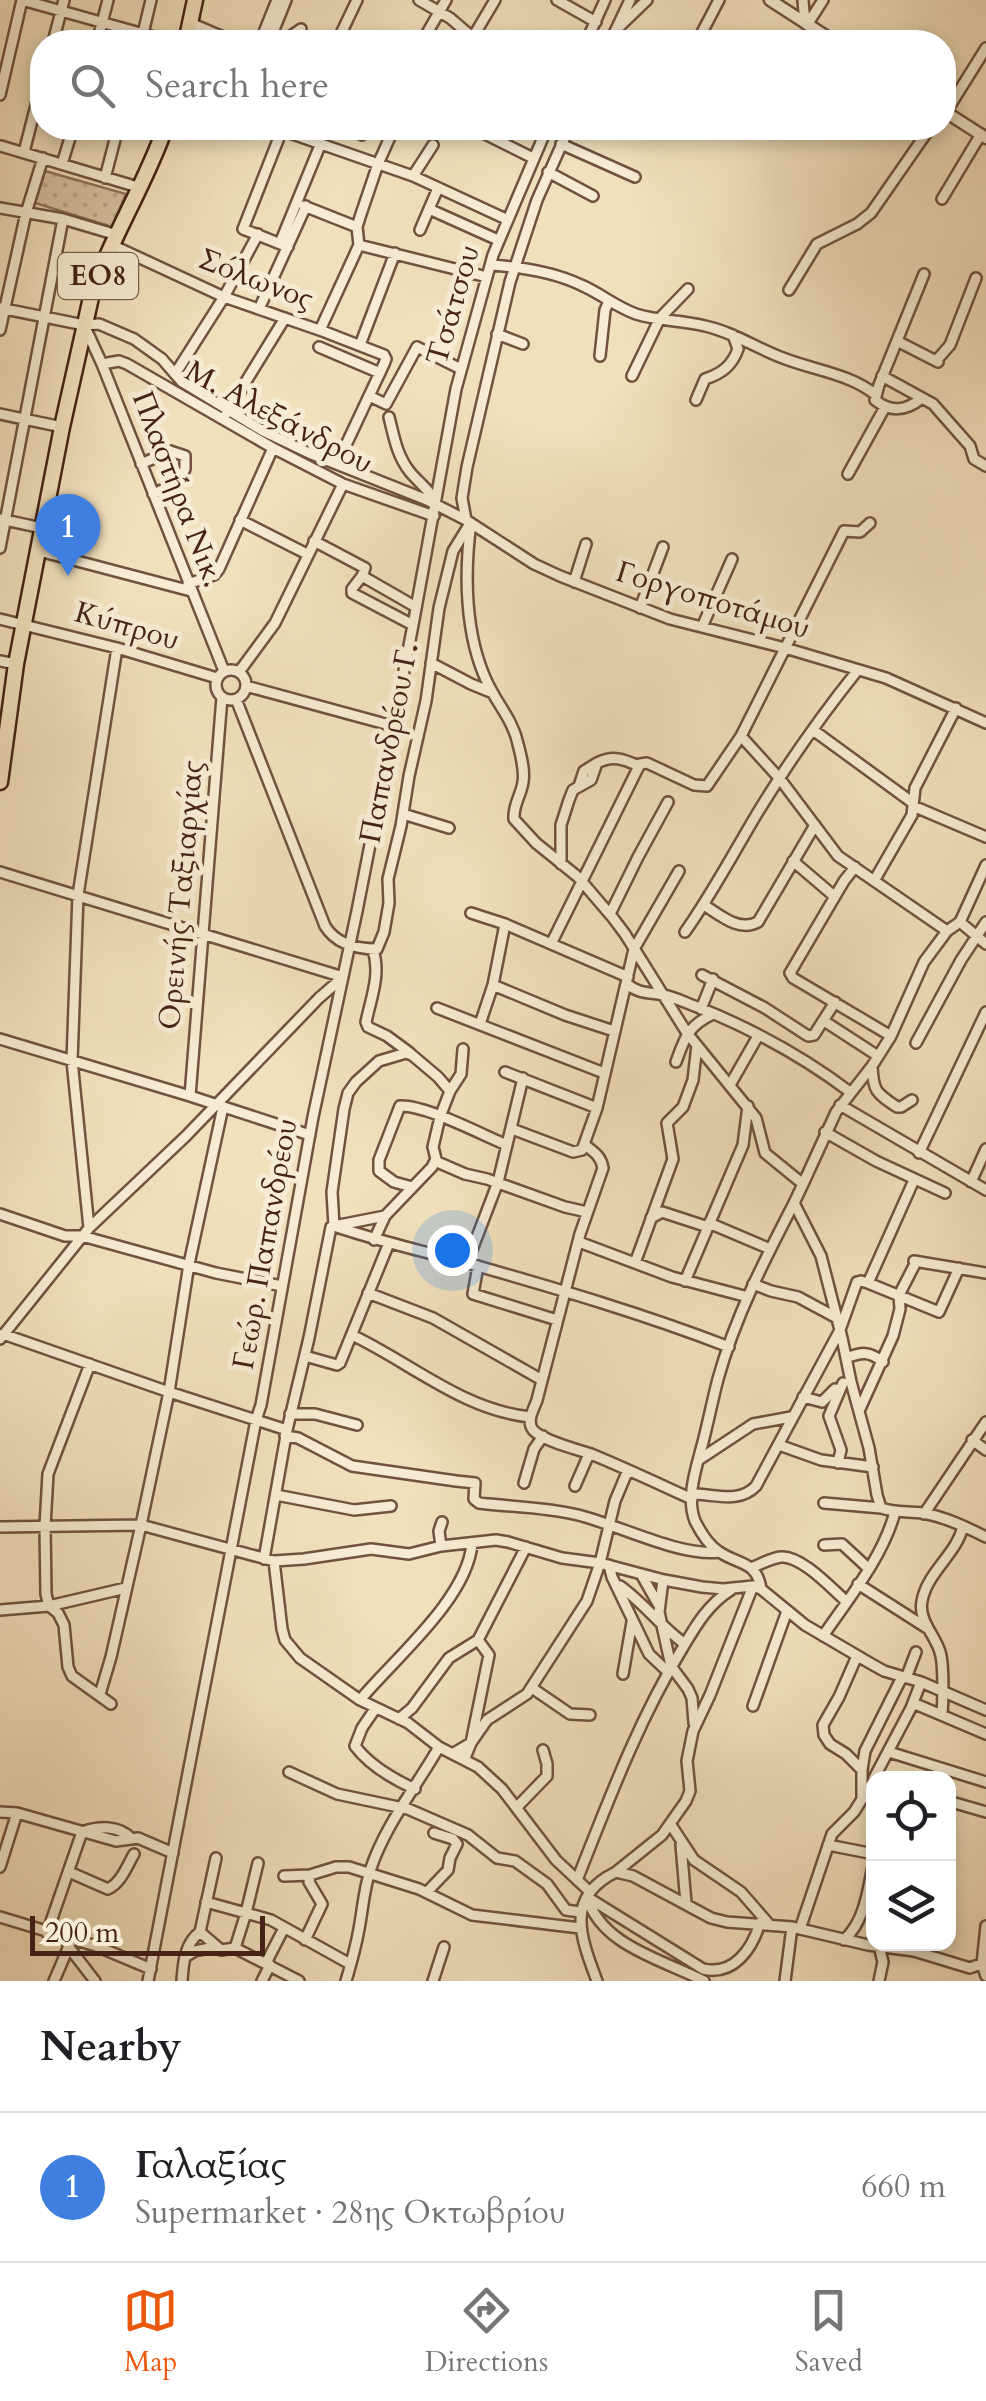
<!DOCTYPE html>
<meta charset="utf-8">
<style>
:root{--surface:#fff;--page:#f6f6f6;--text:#202124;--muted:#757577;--line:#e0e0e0;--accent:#ea580c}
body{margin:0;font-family:Cardo,serif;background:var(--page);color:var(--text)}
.controls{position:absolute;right:30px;bottom:30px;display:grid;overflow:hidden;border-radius:20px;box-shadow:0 5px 15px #0003}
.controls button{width:90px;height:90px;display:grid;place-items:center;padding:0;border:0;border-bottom:2px solid var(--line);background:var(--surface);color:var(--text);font:50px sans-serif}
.scale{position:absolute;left:30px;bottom:25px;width:235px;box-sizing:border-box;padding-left:10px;border:5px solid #462316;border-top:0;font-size:28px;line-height:35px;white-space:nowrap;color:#462316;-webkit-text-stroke:8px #f6ebd3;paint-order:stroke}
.you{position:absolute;left:452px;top:1250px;width:35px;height:35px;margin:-25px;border:8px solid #fff;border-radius:50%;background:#1a73e8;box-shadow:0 0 0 15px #1a73e833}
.badge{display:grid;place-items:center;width:65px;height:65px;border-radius:50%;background:var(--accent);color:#fff;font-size:32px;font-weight:700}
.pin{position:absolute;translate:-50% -82px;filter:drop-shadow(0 2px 5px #0008)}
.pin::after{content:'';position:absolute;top:52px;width:35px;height:30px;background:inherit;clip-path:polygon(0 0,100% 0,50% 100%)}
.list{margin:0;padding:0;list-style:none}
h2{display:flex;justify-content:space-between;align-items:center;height:130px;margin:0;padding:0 40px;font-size:42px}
h2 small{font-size:32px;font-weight:400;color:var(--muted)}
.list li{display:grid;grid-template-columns:65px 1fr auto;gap:30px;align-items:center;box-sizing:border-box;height:150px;padding:0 40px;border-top:2px solid var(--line)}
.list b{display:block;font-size:38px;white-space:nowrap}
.list p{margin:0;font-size:32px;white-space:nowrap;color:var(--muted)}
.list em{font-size:32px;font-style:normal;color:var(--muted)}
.icon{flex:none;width:55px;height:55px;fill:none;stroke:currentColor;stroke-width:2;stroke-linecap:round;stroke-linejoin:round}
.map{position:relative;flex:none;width:986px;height:1981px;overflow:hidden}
.search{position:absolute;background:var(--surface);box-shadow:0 5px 15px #0003;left:30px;right:30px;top:30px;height:110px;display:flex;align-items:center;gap:25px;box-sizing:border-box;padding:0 35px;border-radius:40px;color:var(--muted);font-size:38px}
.sheet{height:280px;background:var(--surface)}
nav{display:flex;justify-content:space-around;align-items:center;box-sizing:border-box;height:140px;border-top:2px solid var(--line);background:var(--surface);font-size:28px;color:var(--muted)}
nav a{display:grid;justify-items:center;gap:5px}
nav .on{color:var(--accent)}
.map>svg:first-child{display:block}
</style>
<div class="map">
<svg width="986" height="1981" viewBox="0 0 986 1981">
<defs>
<pattern id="park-dots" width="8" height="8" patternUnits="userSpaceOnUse" patternTransform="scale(2.5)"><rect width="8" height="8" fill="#d4c0a0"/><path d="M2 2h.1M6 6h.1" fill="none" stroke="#b7a589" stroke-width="1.8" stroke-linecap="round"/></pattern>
</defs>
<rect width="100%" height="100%" fill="#f1e0bc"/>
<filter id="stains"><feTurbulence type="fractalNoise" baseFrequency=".002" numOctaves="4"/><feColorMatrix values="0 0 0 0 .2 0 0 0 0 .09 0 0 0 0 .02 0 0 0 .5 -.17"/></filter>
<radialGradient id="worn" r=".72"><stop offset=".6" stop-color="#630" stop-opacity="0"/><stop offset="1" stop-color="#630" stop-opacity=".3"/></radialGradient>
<path fill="url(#park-dots)" stroke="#8d725b" stroke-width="2.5" d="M45,171l81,23 -14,33 -77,-24z"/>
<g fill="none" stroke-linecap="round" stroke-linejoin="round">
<g stroke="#715240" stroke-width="14">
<path id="minor" d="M22,0l150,42
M419,0l31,18 28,24
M557,0l39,22
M803,0l1,13 5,11
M190,23l45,19
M807,25l16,-25
M620,26l27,-26
M473,37l22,-37
M53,42l11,-42
M97,42l11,-42
M141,42l10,-42
M260,42l17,-42
M269,42l17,-42
M282,42l19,-13
M337,42l20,-42
M422,42l24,-42
M586,42l19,-42
M610,42l20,-42
M697,42l22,-42
M807,42l8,-12
M0,95l22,-95
M946,112l40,-64
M275,128l138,48 93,43
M347,128l15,7
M473,128l60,30
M282,130l-39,99 45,18
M561,144l74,33
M1,146l140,42
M24,152l18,-70
M62,164l11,-36
M548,172l45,24
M413,176l20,-31
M105,178l13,-50
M942,199l39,-65
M304,206l53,21
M0,208l63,11 54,16
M429,209l69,31
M420,230l18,-42
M280,243l41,-100
M112,245l112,52 101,35 59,23 2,4 -2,5 -47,100
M359,245l128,32
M491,265c30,2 63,7 90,20 19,8 35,22 55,29 21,7 46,6 69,12 28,6 51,22 78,32 30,12 68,16 93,37
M789,290l28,-46 40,-20 14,-11 59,-85
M0,308l84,17 15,-1 35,15 28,20 20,23 81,49 46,22 118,47 39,20 68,44 26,12 110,43 115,29 101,30 100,45
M259,309l47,-103
M85,327l17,37 122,307
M0,330l26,-117 17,-55
M320,330l39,-85 -2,-18 3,-10 18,-53 16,-36
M497,334l26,10
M897,341l41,21
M360,345l35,-92
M319,347l61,26
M600,356l5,-46 4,-9
M936,361l14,-16 26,-67
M102,364l17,-3 8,3 146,84 70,36 91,32
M175,374l49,-77 34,-63
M632,376l28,-58 28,-29
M882,376l51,28 37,42 4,13 12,7
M369,396l17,8 31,-57 44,22
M922,398c-16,13 -31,15 -47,2l4,-15 45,-111
M696,400l9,-21c16,-5 27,-13 33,-30l-5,-14
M0,414l62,13
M226,414l59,-96
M389,417c5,20 8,39 21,55 9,11 21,19 26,32
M141,464l29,-13 15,5v13l-7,14 -25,11
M848,474l37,-67
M0,519l42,9
M240,520l67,34
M466,520l-4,-22 5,-31 43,-185 27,-82 32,-72
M471,523c-7,51 -6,112 16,159 10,22 26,38 31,62 3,12 7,26 5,38 -2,14 -10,22 -9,37l22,24 42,34 35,41 12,16 62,99 69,85 9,35 38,31 -9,19 27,53 21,82 9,44 18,66 8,47 4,13c14,5 27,3 42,5 22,4 43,14 63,24
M870,523l-10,9 -16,-1 -103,205 39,43 58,77 109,75
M314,541l51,27 -3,8 -10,13v4l61,32
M0,548l63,-329
M39,551l152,40
M362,576l54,31
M574,582l12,-38
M188,584l26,-9 5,-6 54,-121
M640,608l23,-61
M0,619l117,29 100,30
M702,627l30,-68
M0,661l16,3
M431,663l40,21 22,9
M216 685a15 15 0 1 1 30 0a15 15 0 1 1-30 0Z
M239,672l36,-49 68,-139
M246,686l147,40
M236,699l89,227c11,18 32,23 52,23l7,-17 5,-29 -1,-24 13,-53 8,-50 17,-75 13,-93 14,-57 16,-26
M813,730l100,73
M579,786l5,-15 13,-8
M913,806l73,31
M403,814l46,14
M793,861l41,35
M561,864v-39l8,-25 4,-10 18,-10 6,-17c16,-8 26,-4 42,3
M855,867l-11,14 -54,92 3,5 98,58
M0,872l343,105
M874,881l38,-66 3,-27 41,-80
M704,905c17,11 35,27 54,17l57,-97
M471,913l34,11 123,53
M610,914l28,-57 30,-55
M960,922l26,22
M685,932c27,-38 49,-80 73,-120 30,-49 63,-96 99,-141
M551,944l89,-180 7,-1 47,22 13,1 34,-50
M373,950c8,24 -2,48 -7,72l2,5 19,9 23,17
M702,975l63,33 43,28 6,-1 21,-33
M627,984c12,10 21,8 36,11 12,2 25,9 37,13 52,21 105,50 150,84
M493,985l72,30 49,16
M437,1008l167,65
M701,1009l12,-30
M824,1021l54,35
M480,1024l13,-39 12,-61
M0,1039l190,57 120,39
M916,1043l45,-83 25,-38
M676,1062c9,-25 12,-36 37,-48
M872,1066c1,25 4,27 25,41h4l11,-7
M505,1072l92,36
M730,1085l28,-49
M190,1096l32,-399
M840,1105l146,85
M512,1129l61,23 9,-2 15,-42 37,-159 45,-78
M825,1132l51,29 69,32
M585,1145c9,7 16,11 18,23l-23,66 -43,166c-3,9 -11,21 -4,30 10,11 43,19 58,24 34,14 68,30 101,45
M919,1153l67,-141
M435,1161l30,13 22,5 78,28 22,5
M971,1182l15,-33
M803,1184l33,-72 36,-46 19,-30 33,-74 23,-31 13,-9 26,-57
M412,1187l-18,-5 -15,-11v-11l21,-54c26,-1 80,28 107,39
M0,1214l65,22h17l134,37 66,13
M385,1216l-51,10 -2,-34 12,-83 4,-16 8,-11 23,-21 27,-8 6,2 26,22 12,14
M651,1218l11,-6 46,15
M709,1223l61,26
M89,1228l-17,-167 6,-166 39,-247
M374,1240l11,-24 47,-49 4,-8 -3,-12 7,-30 10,-26 11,-17 2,-25
M579,1242l93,35 76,20
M914,1261l72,12
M467,1263l31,-81 25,-104
M635,1263l38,-104 -6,-36 16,-16 10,-27 4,-35
M478,1266l-5,28 84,26
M685,1281l58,-136 5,-39
M868,1283l46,-103
M753,1284l18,7 27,6 39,21
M368,1293l65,25 109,62
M3,1334l166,58 118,38
M352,1335c59,28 111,75 178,82
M0,1339l89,-111 97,-92 133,-138 22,-19
M305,1356l32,9 3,-2 49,-120
M846,1358c16,-6 23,-7 37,4
M90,1364l-42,110 -3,52 1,68 3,12 9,7 6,12 4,42 4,9 39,28
M803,1397l19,5 13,-13
M859,1411l34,-75 7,-27 -1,-14 17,-33
M290,1414h25l42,11
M285,1436l13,2 54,28 104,15 19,2 -1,16 5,4c33,4 67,4 99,12 41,10 102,42 141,37
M972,1440l14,10
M779,1445l42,15 52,7
M700,1459l53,-35 38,-7
M838,1463l3,-13 -12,-34 14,-33
M524,1483l10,-34 9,-13
M575,1486l14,-32
M692,1494c23,0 47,10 64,-8l84,-156 17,-48 4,-1 7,2 71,29 20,-44
M276,1495l78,15 37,-4
M824,1503l57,5
M924,1514l62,-92
M0,1527l141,-2 133,36 30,-2 67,-10 38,5 32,-8 55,-6 12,2 54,16 38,5 64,17 38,7 21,2 30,-3 8,3 44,36 63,37 16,9 37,11 65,28
M824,1545l18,-1 26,24
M441,1546l-2,-15 3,-9
M264,1559l23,-129 22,-92 22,-111 3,-1c44,15 88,25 133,37 88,25 177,51 262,84
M274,1561l8,68 3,11 15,18 60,42 48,23 31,24 39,20 24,22 54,71 33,31
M609,1565l3,12 37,77 19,18
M751,1568c10,-4 20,-10 30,-11 20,-2 51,32 65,44
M641,1574l17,30
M663,1580l-4,32 12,54 17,23 4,9 2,25
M858,1584l69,44
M620,1586c24,17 41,41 65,58
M761,1589c-4,-29 -24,-24 -43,-38 -9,-6 -18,-20 -23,-30 -10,-25 3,-58 9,-83 5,-20 9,-40 14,-59 17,-62 47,-120 76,-176
M0,1610l49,-4 77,-18
M823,1636c26,-38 60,-79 72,-124
M857,1656l-18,41 -16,28 1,10 6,9 16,10 16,16
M623,1674l9,-52
M906,1678l10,-26
M532,1688l38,26 20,1
M100,1694l11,-37 30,-132 28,-133 20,-128 34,-157
M360,1700c34,-41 107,-101 112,-156
M913,1703l73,31
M753,1706l34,-95
M375,1709l-13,19 -7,18c15,20 38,33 60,43
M942,1715c1,-13 2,-51 -2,-63 -5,-17 -22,-32 -18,-51 5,-29 35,-47 41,-75
M399,1719l13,-11 37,-50 29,-18 48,-93
M889,1752l97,30
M454,1753l17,-10 18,-88 -11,-15
M465,1758l6,-15 16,-23 40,-26 60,-93 13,-38 15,-62 13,-31
M289,1772l48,22 71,15 60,26 29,23 18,3 32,23 19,26 14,2
M874,1778l37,-70 10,-26
M862,1798v-28l3,-19 37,-74
M948,1801l38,11
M517,1807l30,-31v-12l-4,-14
M0,1812l17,1 99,28 22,-3 35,15
M671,1825l23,35 47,32 27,31
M681,1845l5,58
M828,1845l46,9
M216,1858l-16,74 21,18 14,-2
M258,1863l-12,50 -11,35 64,33
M0,1867l17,-54
M69,1872l39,17c13,-6 19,-23 26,-35
M616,1872l46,-37 24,-34 4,-10 -3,-30 6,-30 17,-36 43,-109
M284,1876l26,-1 26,-8h13l70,22 53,26 108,13
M577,1880c31,-78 61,-159 105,-231 13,-22 26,-45 49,-59
M427,1892l21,-22 2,-12 7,-14 -4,-5 -19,-6
M587,1897l116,72c31,7 49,-20 57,-46
M587,1897c14,49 77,63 117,84
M206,1902l65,18 79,44
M0,1917l96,29 55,23
M986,1926l-4,38 4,12
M800,1929l32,-95 22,-22 20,-32
M47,1933l35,-101c17,-6 37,-7 50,7
M305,1940l17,-36 -13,-22 1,-7
M844,1940c22,-20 24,-52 30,-79
M68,1946l27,35
M185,1957l10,-6 20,-4
M266,1963l18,-35
M54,1981l18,-42
M148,1981l108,-561 5,-15 52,-288 44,-206 56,-286 43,-236 37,-134 54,-127
M182,1981c1,-18 3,-38 18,-49
M262,1981l8,-16
M346,1981c5,-17 10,-35 13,-52 4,-21 5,-42 12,-61 15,-44 45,-81 68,-121
M433,1981l11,-34
M597,1981c-16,-43 -33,-84 19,-109l17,4 78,42 16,4 65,5 76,18 46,6 56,17 16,-6
M785,1981l7,-54
M879,1981l4,-19 -4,-16"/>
</g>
<g stroke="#715240" stroke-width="15">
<path id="tertiary" d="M770,0l65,42
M944,111l42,27"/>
</g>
<g stroke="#462316" stroke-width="19">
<path id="primary" d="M186,42l9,-42
M0,782l16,-118 46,-237 30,-134c20,-57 53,-108 73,-165"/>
</g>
<use href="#minor" stroke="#f6ebd3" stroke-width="9"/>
<use href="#tertiary" stroke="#f6ebd3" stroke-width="10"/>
<use href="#primary" stroke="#f1e0bc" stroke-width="14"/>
</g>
<g text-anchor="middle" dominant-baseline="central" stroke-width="10" stroke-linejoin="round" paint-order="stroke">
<rect fill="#f6ebd3" stroke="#7b5f4f" stroke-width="2.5" x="58" y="253" width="80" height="46" rx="8"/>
<g font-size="28" font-weight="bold" fill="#462316">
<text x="98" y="276">ΕΟ8</text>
</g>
<g font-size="30" fill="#462316" stroke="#f6ebd3">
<text transform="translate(256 279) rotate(21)">Σόλωνος</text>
<text transform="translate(453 305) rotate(-74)">Τσάτσου</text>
<text transform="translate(279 417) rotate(28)">Μ. Αλεξάνδρου</text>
<text transform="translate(178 489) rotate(69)">Πλαστήρα Νικ.</text>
<text transform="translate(713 600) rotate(17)">Γοργοποτάμου</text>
<text transform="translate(127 626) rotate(16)">Κύπρου</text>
<text transform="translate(389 743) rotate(-79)">Παπανδρέου Γ.</text>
<text transform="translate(181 895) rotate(-85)">Ορεινής Ταξιαρχίας</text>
<text transform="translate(265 1244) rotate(-80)">Γεώρ. Παπανδρέου</text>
</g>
</g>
<rect width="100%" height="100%" filter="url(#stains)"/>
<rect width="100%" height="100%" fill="url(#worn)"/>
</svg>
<div class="controls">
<button><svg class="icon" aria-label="locate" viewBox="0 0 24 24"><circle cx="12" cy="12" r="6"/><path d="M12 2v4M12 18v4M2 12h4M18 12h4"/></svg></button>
<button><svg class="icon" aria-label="layers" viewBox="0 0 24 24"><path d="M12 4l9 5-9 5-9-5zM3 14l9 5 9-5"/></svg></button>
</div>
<div class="scale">200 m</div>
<div class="you"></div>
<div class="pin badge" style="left:68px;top:576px;background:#3f7fe0">1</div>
<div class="search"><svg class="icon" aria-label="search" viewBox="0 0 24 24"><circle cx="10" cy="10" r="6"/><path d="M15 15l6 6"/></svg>Search here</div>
</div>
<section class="sheet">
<h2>Nearby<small></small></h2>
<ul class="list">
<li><span class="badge" style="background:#3f7fe0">1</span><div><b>Γαλαξίας</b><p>Supermarket · 28ης Οκτωβρίου</p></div><em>660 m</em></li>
</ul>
</section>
<nav>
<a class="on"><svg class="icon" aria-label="map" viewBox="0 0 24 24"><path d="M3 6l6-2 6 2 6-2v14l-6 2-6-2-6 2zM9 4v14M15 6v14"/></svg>Map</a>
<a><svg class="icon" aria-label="directions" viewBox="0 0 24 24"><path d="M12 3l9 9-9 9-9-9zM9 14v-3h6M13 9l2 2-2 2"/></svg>Directions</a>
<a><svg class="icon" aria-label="saved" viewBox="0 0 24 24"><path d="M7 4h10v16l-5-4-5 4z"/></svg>Saved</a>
</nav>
